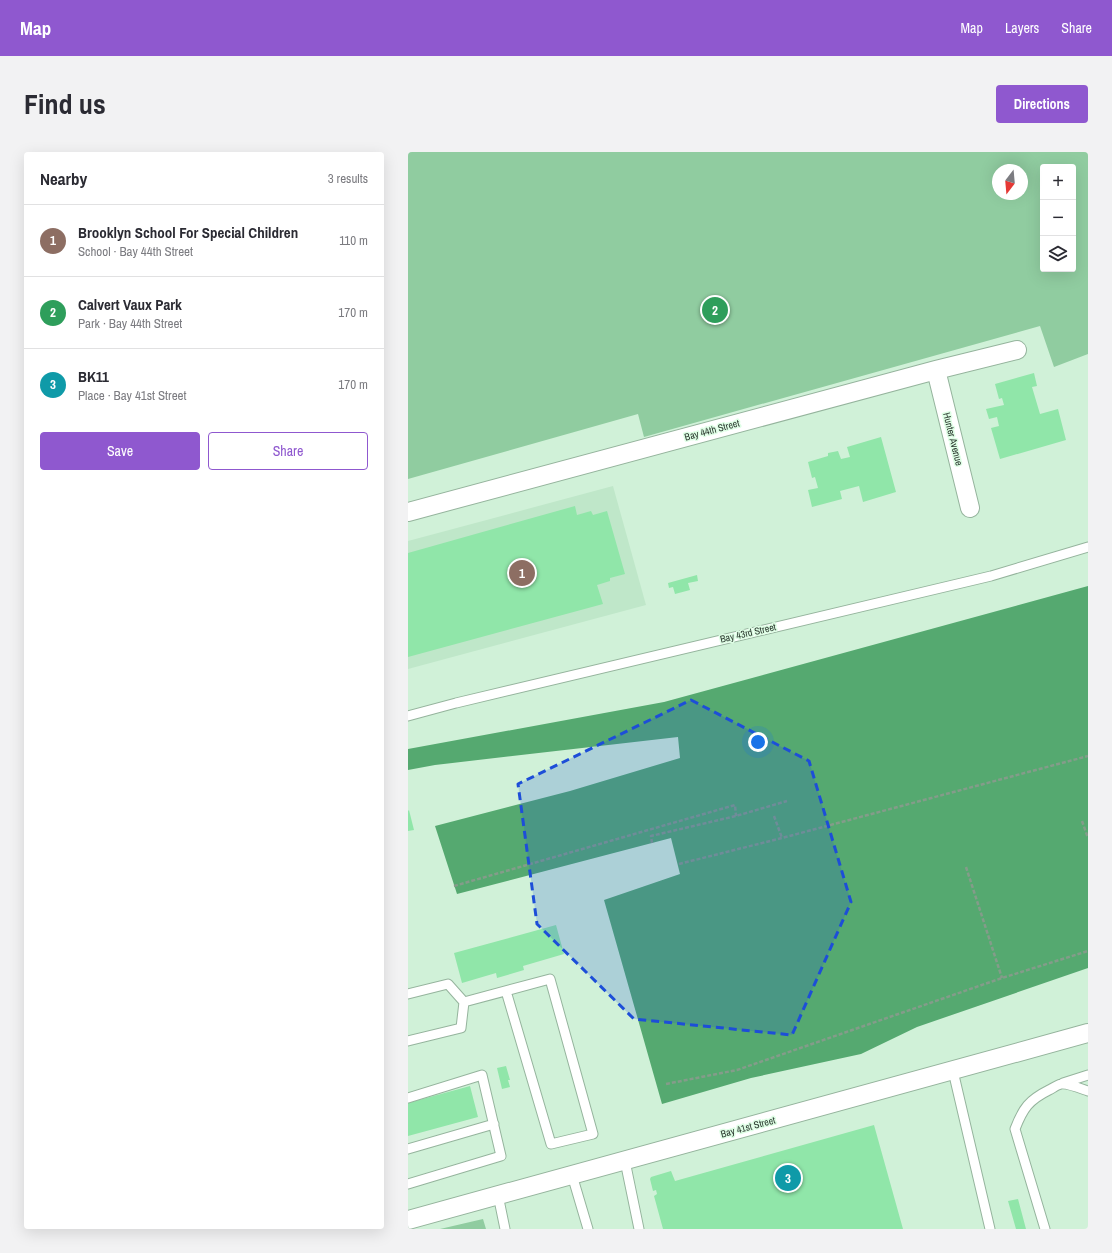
<!DOCTYPE html>
<meta charset="utf-8">
<style>
:root{--surface:#fff;--page:#f2f2f3;--text:#2b2b33;--muted:#7c7c81;--line:#e1e1e2;--accent:#8f58cf}
body{margin:0;font-family:"Archivo Narrow",sans-serif;background:var(--page);color:var(--text)}
.controls{position:absolute;right:12px;top:12px;display:grid;overflow:hidden;border-radius:4px;box-shadow:0 4px 16px #0002}
.controls button{width:36px;height:36px;display:grid;place-items:center;padding:0;border:0;border-bottom:1px solid var(--line);background:var(--surface);color:var(--text);font:20px sans-serif}
.compass{position:absolute;left:584px;top:12px;width:36px;height:36px;border-radius:50%;background:var(--surface);box-shadow:0 4px 16px #0002;rotate:196deg}
.you{position:absolute;left:350px;top:590px;width:14px;height:14px;margin:-10px;border:3px solid #fff;border-radius:50%;background:#1a73e8;box-shadow:0 0 0 6px #1a73e833}
.badge{display:grid;place-items:center;width:26px;height:26px;border-radius:50%;background:var(--accent);color:#fff;font-size:13px;font-weight:700}
.pin{position:absolute;translate:-50% -50%;border:2px solid #fff;box-shadow:0 1px 4px #0006}
.list{margin:0;padding:0;list-style:none}
h2{display:flex;justify-content:space-between;align-items:center;height:52px;margin:0;padding:0 16px;font-size:17px}
h2 small{font-size:13px;font-weight:400;color:var(--muted)}
.list li{display:grid;grid-template-columns:26px 1fr auto;gap:12px;align-items:center;box-sizing:border-box;height:72px;padding:0 16px;border-top:1px solid var(--line)}
.list b{display:block;font-size:15px;white-space:nowrap}
.list p{margin:0;font-size:13px;white-space:nowrap;color:var(--muted)}
.list em{font-size:13px;font-style:normal;color:var(--muted)}
.actions{display:flex;gap:8px;padding:12px 16px}
.actions a{flex:1;padding:9px 0;border:1px solid var(--accent);border-radius:4px;text-align:center;font-size:14px;color:var(--accent)}
.actions .main{background:var(--accent);color:#fff}
.icon{flex:none;width:22px;height:22px;fill:none;stroke:currentColor;stroke-width:2;stroke-linecap:round;stroke-linejoin:round}
.map{position:relative;flex:none;width:680px;height:1077px;overflow:hidden;border-radius:4px}
header{display:flex;align-items:center;gap:24px;box-sizing:border-box;height:56px;padding:0 20px;background:var(--accent);color:#fff}
header strong{font-size:19px}
nav{display:flex;gap:22px;margin-inline-start:auto;font-size:14px}
.intro{display:flex;align-items:center;justify-content:space-between;box-sizing:border-box;height:96px;padding:0 24px}
h1{margin:0;font-size:28px}
.button{padding:10px 18px;border-radius:4px;background:var(--accent);color:#fff;font-size:14px;font-weight:700}
main{display:flex;gap:24px;padding:0 24px}
aside{flex:1;background:var(--surface);border-radius:4px;box-shadow:0 4px 16px #0002}
.map>svg:first-child{display:block}
</style>
<header>
<strong>Map</strong>
<nav><a>Map</a><a>Layers</a><a>Share</a></nav>
</header>
<div class="intro"><h1>Find us</h1><a class="button">Directions</a></div>
<main>
<aside>
<h2>Nearby<small>3 results</small></h2>
<ul class="list">
<li><span class="badge" style="background:#8d6e63">1</span><div><b>Brooklyn School For Special Children</b><p>School · Bay 44th Street</p></div><em>110 m</em></li>
<li><span class="badge" style="background:#2e9e5b">2</span><div><b>Calvert Vaux Park</b><p>Park · Bay 44th Street</p></div><em>170 m</em></li>
<li><span class="badge" style="background:#0f9aa8">3</span><div><b>BK11</b><p>Place · Bay 41st Street</p></div><em>170 m</em></li>
</ul>
<div class="actions"><a class="main">Save</a><a>Share</a></div>
</aside>
<div class="map">
<svg width="680" height="1077" viewBox="0 0 680 1077">
<rect width="100%" height="100%" fill="#d0f1d8"/>
<path fill="#bfe7c9" d="M205,334l33,119 -238,64v-128z"/>
<path fill="#90cca0" fill-rule="evenodd" d="M0,0h680v202l-34,13 -14,-41 -396,111 -6,-23 -230,65zM635,15h30v102h-30zM590,18h24v24h-24z
M75,1067l3,10h-46z"/>
<path fill="#55a970" d="M680,434v382l-171,59 -56,27 -110,24 -89,26 -58,-204 76,-26 -9,-36 -214,56 -22,-68 135,-35 110,-33 -2,-21 -243,28 -27,5v-21l256,-47z"/>
<path fill="#90e6a9" d="M626,221l3,13 -5,1 8,27 18,-5 8,31 -66,19 -9,-31 8,-2 -2,-9 -8,2 -3,-10 18,-4 -2,-7 -3,1 -4,-15z
M473,285l15,55 -33,10 -4,-16 -19,5 2,8 -30,8 -4,-17 10,-2 -3,-11 -3,1 -4,-16 20,-6v-3l10,-2 3,8 9,-2 -3,-10z
M167,354l2,9 14,-4 2,4 14,-4 18,63 -15,4v3l-13,4 6,19 -195,53v-104z
M289,423l1,6 -10,2 2,7 -15,4 -2,-7 -4,1 -1,-5z
M1,658l5,20 -6,1v-20z
M148,773l8,29 -41,12 1,4 -27,8 -1,-5 -34,10 -8,-30z
M98,914l4,14h-2l2,7 -8,2 -5,-21z
M62,934l8,31 -70,19v-33z
M466,973l29,104h-240l-9,-33 3,-2 -1,-4 -3,1 -3,-12 1,-2 20,-6 4,10z
M610,1047l8,30h-10l-8,-28z"/>
<g fill="none" stroke-linecap="round" stroke-linejoin="round">
<g stroke="#95b49d" stroke-width="11">
<path id="lane" d="M0,564l48,-13 535,-127 97,-29
M0,842l40,-10 16,18 -3,26 -53,13
M56,850l86,-23 43,155 -42,10 -45,-153
M545,919l37,158
M655,931l25,-8
M0,946l74,-23 19,81 -93,28
M0,997l86,-25
M217,1009l14,68
M164,1023l16,54
M90,1043l7,34
M637,1077l-30,-100c8,-21 14,-29 34,-39 4,-2 8,-5 12,-6 6,-1 21,5 27,7"/>
</g>
<g stroke="#95b49d" stroke-width="20">
<path id="street" d="M528,218l34,138
M0,360l528,-142 81,-20
M0,1068l680,-187"/>
</g>
<path stroke="#849c8a" stroke-width="2.5" stroke-dasharray="4 2" stroke-linecap="butt" d="M366,664l8,22
M674,669l6,17
M244,691l-1,-7 85,-20 51,-15
M271,712l103,-26 306,-82
M558,715l36,111
M46,734l281,-81 1,11
M258,932l71,-14 265,-92 86,-27"/>
<use href="#lane" stroke="#fff" stroke-width="9"/>
<use href="#street" stroke="#fff" stroke-width="18"/>
</g>
<path fill="#1d4ed8" fill-opacity="0.2" stroke="#1d4ed8" stroke-width="3" stroke-dasharray="8 5" stroke-linejoin="round" d="M283,548l118,61 42,141 -59,133 -158,-16 -97,-95 -19,-140z"/>
<g text-anchor="middle" dominant-baseline="central" stroke-width="3" stroke-linejoin="round" paint-order="stroke">
<g font-size="10" fill="#2b382f" stroke="#defee5">
<text transform="translate(304 278) rotate(-15)">Bay 44th Street</text>
<text transform="translate(545 287) rotate(76)">Hunter Avenue</text>
<text transform="translate(340 481) rotate(-13)">Bay 43rd Street</text>
<text transform="translate(340 975) rotate(-15)">Bay 41st Street</text>
</g>
</g>
</svg>
<div class="controls">
<button>+</button>
<button>−</button>
<button><svg class="icon" aria-label="layers" viewBox="0 0 24 24"><path d="M12 4l9 5-9 5-9-5zM3 14l9 5 9-5"/></svg></button>
</div>
<svg class="compass" viewBox="-18 -18 36 36"><path d="M0-13l5 13h-10z" fill="#e53935"/><path d="M0 13l5-13h-10z" fill="#7c7c81"/></svg>
<div class="you"></div>
<div class="pin badge" style="left:114px;top:421px;background:#8d6e63">1</div>
<div class="pin badge" style="left:307px;top:158px;background:#2e9e5b">2</div>
<div class="pin badge" style="left:380px;top:1026px;background:#0f9aa8">3</div>
</div>
</main>
